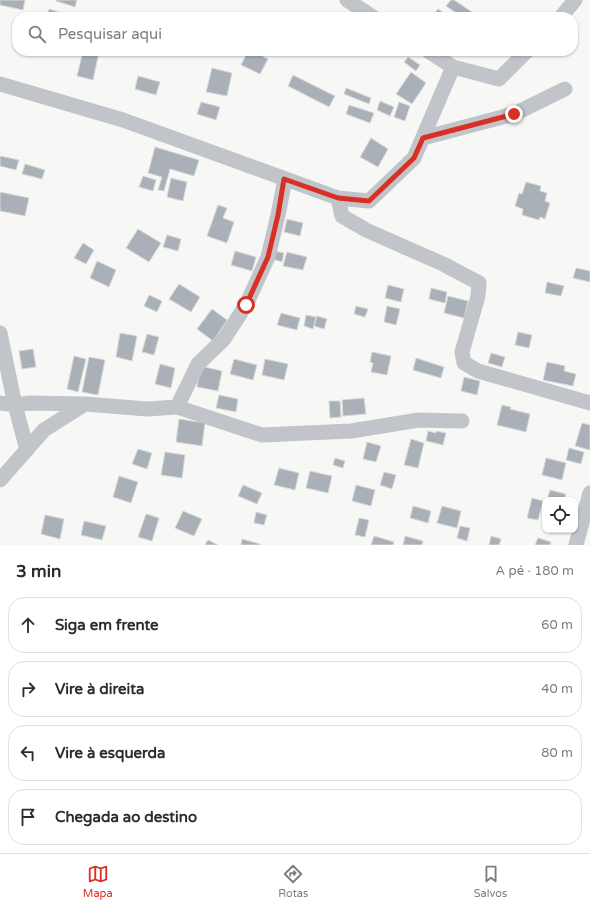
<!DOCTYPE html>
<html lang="pt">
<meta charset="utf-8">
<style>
:root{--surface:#fff;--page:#f2f2f3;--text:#2b2b33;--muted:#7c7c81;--line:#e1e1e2;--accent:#d93025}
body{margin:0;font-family:"Varela Round",sans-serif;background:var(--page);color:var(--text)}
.controls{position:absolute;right:12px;bottom:12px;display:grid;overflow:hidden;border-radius:8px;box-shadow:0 1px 3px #0004}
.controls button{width:36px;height:36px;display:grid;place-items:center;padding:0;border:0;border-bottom:1px solid var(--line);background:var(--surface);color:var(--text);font:20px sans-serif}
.stop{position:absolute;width:12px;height:12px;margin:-9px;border:3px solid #d93025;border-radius:50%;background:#fff}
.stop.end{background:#d93025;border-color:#fff;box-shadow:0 1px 4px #0008}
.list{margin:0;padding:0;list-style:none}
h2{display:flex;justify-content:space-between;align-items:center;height:52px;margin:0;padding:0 16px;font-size:17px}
h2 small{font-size:13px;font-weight:400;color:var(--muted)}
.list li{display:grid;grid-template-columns:26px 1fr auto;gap:12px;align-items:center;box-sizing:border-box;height:56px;margin:0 8px 8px;padding:0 8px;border:1px solid var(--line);border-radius:16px}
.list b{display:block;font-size:15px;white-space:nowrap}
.list em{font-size:13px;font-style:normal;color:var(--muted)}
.icon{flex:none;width:22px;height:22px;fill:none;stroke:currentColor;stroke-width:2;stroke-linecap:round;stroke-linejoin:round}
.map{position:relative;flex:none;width:590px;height:545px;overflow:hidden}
.search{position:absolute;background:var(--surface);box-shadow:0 1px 3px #0004;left:12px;right:12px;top:12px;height:44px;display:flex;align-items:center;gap:10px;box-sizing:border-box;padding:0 14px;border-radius:16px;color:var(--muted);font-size:15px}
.sheet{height:308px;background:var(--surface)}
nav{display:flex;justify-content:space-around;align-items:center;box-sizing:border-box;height:56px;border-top:1px solid var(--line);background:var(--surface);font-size:11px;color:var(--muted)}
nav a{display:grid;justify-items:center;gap:2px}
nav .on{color:var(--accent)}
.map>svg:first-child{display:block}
</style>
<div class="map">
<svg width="590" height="545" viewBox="0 0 590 545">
<rect width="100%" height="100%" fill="#f7f8f5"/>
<path fill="#a9b0b7" stroke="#d9d9d7" d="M0,0h25l-2,10 -23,-5z
M56,0h21l-2,7 -19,-6z
M451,0h3l21,14 -1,3h-12l-16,-11z
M49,9l20,6 -1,2h-21z
M438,9l12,8h-18z
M83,51h11l5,1 -6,28 -16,-4z
M248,51h4l16,8 -8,15 -19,-9z
M408,57l12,8 -4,6 -12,-9z
M212,68l20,5 -5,23 -21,-4z
M411,72l15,11 -14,21 -16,-10z
M293,75l42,21 -6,11 -41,-21z
M138,76l22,6 -4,13 -21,-6z
M346,88l25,10 -2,6 -25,-10z
M380,101l14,6 -4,9 -13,-6z
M201,102l19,5 -4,13 -19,-6z
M399,102l11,4 -5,15 -11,-4z
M349,105l25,8 -4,10 -24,-9z
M371,138l17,11 -10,18 -18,-10z
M155,147l44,13 -5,16 -24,-7 -6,22 -6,-1 4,-13 -14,-4z
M0,156l19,4 -3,10 -16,-4z
M25,164l20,6 -3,9 -20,-5z
M143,176l13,4 -3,11 -14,-4z
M171,178l16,4 -4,19 -16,-4z
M526,182l15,4 -1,5 7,2 -2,8 5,2 -5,16 -5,-2 -1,3 -17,-5 1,-6 -8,-3 4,-13 3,1z
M0,192l29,6 -4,18 -25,-5z
M218,205l9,3 -4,10 11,4 -7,21 -20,-7z
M287,219l16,4 -3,13 -16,-4z
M138,229l23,14 -12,19 -23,-14z
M167,235l14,4 -3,12 -15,-4z
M83,243l11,7 -8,14 -12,-6z
M235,251l21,6 -4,14 -21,-6z
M275,251l9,2 -2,9 -9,-3z
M287,252l20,5 -4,13 -20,-4z
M97,261l19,9 -7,17 -19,-9z
M576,268l14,3v11l-17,-4z
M547,282l17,4 -3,10 -16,-3z
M179,284l21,13 -9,15 -22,-13z
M388,285l16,4 -3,13 -16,-4z
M431,288l16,4 -2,11 -16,-4z
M149,295l13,6 -5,11 -13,-6z
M448,296l20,5 -4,17 -20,-5z
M356,306l12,3 -3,8 -11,-3z
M387,306l13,3 -4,16 -12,-3z
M212,309l15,11 -14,21 -16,-12z
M281,313l19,5 -3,12 -20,-5z
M306,315l10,2 -3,12 -9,-3z
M317,316l10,3 -3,10 -10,-3z
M518,332l14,3 -3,13 -14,-3z
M120,333l17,3 -5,25 -16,-4z
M147,334l12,3 -5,18 -12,-3z
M33,349l3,18 -14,2 -3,-18z
M372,352l19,4 -4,19 -16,-3 2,-9 -3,-1z
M491,353l14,4 -3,10 -14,-4z
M74,356l12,3 -8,33 -11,-3z
M89,357l16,3 -7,35 -16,-3z
M416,358l28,9 -3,11 -28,-8z
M234,359l23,6 -4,15 -23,-6z
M265,359l23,5 -4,16 -22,-5z
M547,362l18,4 -1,5 12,3 -3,12 -30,-6z
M160,364l15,4 -4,20 -16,-4z
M201,366l21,5 -4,20 -21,-4z
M464,377l16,4 -3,14 -16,-4z
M219,395l19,4 -2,13 -20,-4z
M364,398l2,16 -23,2 -1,-16z
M329,401h11l1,16 -11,1z
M502,405l9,2 -1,2 20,5 -4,18 -29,-7z
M179,419l26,4 -3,23 -26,-4z
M582,423l8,2v25l-15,-4z
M428,431l8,2v-2l10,2 -3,12 -17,-4z
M411,439l13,4 -6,25 -14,-3z
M367,442l14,4 -5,16 -13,-3z
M569,448l15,4 -3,12 -15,-4z
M138,449l14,4 -5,16 -15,-5z
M165,452l20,3 -3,23 -21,-3z
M335,458l10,3 -2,7 -10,-3z
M546,458l20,5 -4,17 -20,-5z
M279,468l20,5 -4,17 -21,-5z
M310,471l22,5 -4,17 -22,-5z
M384,472l12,3 -4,14 -12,-4z
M119,476l19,6 -7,21 -18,-6z
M243,485l19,8 -5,11 -19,-8z
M356,485l19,5 -4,16 -19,-5z
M550,490l16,4 -2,6h-17z
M532,498l11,3 -5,19 -11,-2z
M413,506l18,5 -3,12 -18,-5z
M442,506l19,5 -4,17 -20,-5z
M183,511l19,8 -8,17 -19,-8z
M256,512l11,3 -3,10 -10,-2z
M146,514l13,4 -7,23 -14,-4z
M45,515l19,4 -4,20 -19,-5z
M359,518l10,2 -4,17 -10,-2z
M84,521l22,5 -4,14 -21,-5z
M460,526l10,2 -3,13 -10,-3z
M374,536l20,6 -1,3h-22z
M405,536l18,5 -1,4h-19z
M491,536l10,3 -2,6h-10z
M538,538l13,4 -1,3h-15z
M242,539l18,5v1h-19z
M208,540l10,5h-13z"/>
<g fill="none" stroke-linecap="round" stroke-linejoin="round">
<path stroke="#c1c4c9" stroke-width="15" d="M347,0l26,17
M561,17l14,-17
M428,51l25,16
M0,84l123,36 215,78 31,3 45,-43 39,-91 46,12 28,-28
M423,138l91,-24 51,-25
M338,198l4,18 24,14 77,34 36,19 -1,13 -16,56 2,11 14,8 112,32
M0,333l15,72 -15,-2
M177,407l85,28 89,-4 68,-11 43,1
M27,450l-12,-45 15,-2 55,1
M0,480l44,-50 41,-26 62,5 30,-2 21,-43 26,-25 22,-34 22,-48 10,-42 7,-36
M576,545l14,-52"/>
</g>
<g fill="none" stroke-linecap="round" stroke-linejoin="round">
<path stroke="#d93025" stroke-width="5" d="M246,305l22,-48 10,-42 6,-36 54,19 31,3 45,-43 9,-20 91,-24"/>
</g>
</svg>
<div class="controls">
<button><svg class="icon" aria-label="locate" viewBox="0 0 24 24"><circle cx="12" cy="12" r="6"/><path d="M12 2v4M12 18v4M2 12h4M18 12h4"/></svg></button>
</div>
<div class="stop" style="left:246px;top:305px"></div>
<div class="stop end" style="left:514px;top:114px"></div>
<div class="search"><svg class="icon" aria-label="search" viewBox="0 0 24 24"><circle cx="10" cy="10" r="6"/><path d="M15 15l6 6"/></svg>Pesquisar aqui</div>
</div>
<section class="sheet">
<h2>3 min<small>A pé · 180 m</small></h2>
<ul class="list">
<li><svg class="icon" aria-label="ahead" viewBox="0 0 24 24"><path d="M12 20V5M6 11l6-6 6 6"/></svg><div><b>Siga em frente</b></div><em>60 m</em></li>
<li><svg class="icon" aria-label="right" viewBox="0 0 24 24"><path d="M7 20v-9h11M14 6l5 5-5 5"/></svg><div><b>Vire à direita</b></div><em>40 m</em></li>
<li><svg class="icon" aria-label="left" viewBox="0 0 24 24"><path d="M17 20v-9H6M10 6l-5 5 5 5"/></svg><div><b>Vire à esquerda</b></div><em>80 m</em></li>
<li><svg class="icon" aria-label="arrive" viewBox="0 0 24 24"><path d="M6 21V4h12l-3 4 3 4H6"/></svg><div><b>Chegada ao destino</b></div></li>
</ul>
</section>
<nav>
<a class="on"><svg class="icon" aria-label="map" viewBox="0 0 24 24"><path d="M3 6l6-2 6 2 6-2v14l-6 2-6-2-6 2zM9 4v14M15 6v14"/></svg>Mapa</a>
<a><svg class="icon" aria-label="directions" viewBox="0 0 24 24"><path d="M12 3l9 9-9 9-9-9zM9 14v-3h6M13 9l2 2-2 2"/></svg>Rotas</a>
<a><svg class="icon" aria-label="saved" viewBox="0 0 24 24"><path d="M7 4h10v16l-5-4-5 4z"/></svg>Salvos</a>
</nav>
